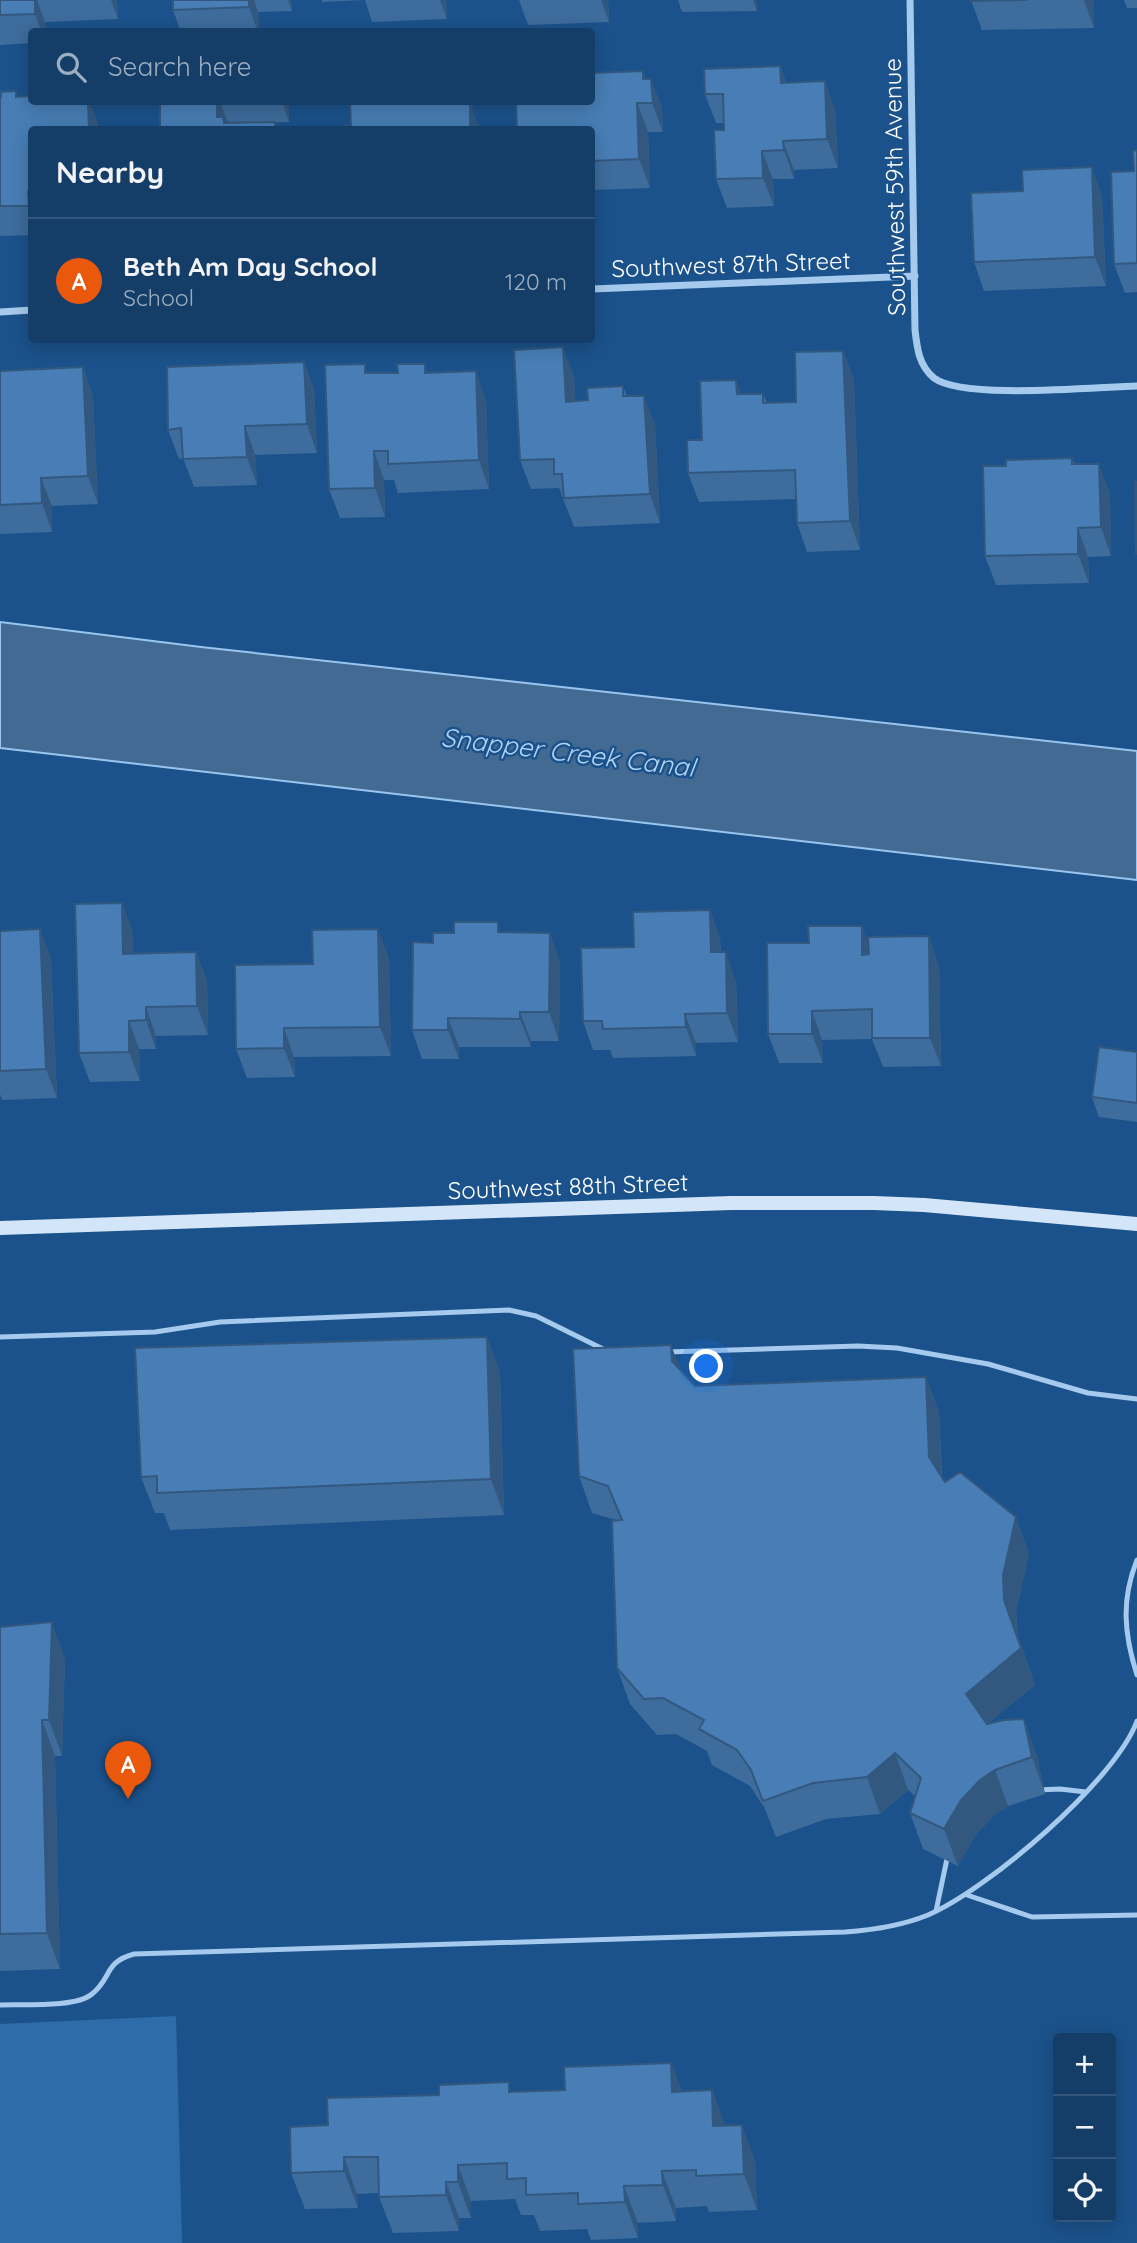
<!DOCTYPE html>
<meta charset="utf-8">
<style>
:root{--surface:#143e68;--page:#214971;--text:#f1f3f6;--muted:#9daec0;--line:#33577c;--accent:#ea580c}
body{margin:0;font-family:Quicksand,sans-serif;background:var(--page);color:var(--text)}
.controls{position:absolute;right:21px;bottom:21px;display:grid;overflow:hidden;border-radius:7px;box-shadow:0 4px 18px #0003}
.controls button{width:63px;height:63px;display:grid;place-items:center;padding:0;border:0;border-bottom:2px solid var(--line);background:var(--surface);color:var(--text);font:35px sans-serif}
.you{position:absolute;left:707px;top:1367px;width:24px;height:24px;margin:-18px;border:5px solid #fff;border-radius:50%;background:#1a73e8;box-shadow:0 0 0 10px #1a73e833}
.badge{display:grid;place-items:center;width:46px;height:46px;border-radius:50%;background:var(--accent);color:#fff;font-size:23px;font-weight:700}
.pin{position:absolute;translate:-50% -58px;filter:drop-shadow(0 2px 4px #0008)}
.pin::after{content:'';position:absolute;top:37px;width:24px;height:21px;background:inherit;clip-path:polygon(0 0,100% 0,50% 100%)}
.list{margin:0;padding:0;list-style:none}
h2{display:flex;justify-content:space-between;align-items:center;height:91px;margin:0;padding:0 28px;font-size:30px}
h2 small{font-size:23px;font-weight:400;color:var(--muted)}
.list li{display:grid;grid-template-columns:46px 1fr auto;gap:21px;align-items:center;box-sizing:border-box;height:126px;padding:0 28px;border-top:2px solid var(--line)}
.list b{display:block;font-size:26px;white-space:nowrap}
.list p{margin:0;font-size:23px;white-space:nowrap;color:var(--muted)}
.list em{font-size:23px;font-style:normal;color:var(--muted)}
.icon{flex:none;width:38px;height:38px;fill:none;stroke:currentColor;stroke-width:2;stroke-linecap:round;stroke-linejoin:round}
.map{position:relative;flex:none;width:1137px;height:2243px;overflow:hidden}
.search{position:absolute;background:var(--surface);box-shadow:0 4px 18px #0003;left:28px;top:28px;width:567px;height:77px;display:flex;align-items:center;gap:18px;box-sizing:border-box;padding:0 24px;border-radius:7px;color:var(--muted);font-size:26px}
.panel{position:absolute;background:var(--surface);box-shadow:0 4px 18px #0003;left:28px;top:126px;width:567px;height:217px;border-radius:7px}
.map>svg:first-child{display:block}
</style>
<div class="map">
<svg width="1137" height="2243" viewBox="0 0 1137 2243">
<rect width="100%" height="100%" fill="#1b528b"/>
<path fill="#2e6ca9" d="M176,2016l6,227h-182v-219z"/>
<path fill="#426a93" stroke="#99c5ef" stroke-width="2" d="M0,622l201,25 936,104v129l-1137,-132z"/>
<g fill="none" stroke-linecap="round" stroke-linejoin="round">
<path stroke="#a6caed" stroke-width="5" d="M0,1337l155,-5 65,-10 289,-12 27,6 69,34
M667,1352l191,-6 39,2 91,16 100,29 49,6
M1137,1560c-16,40 -13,74 0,115
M1037,1790l23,-1 26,3
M967,1895l65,22 105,-2
M936,1911l12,-57
M0,2005c22,-1 76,3 92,-11 20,-16 12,-32 42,-40l711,-22c29,-2 56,-6 83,-17 59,-25 187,-134 209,-194"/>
<path stroke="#a6caed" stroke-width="7" d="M910,0l5,330c2,18 4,36 19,48 29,22 161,9 203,8
M592,289l323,-13
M0,312l32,-2"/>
<path stroke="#d3e5f9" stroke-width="14" d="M0,1228l731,-25h143l50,2 213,19"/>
</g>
<path fill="#3e6c9c" d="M0,0h117l1,19 -73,3 1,10h-14v11l-32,2z
M173,0h118l1,11 -34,1 1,20h-78l-8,-22z
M322,0h124l1,19 -75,3 -7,-22 -43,2z
M519,0h89l1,22 -81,3z
M678,0h79v11l-75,1z
M971,0h123v28l-112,2z
M1124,0h13v8h-10z
M780,66l6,16 49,27 3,59 -44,2v9h-21l1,27 -47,2 -11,-29 8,-49v-7h-8l-11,-29z
M643,71l2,8 17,28 1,25h-15l2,56 -58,2v-88z
M0,97h18l80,26v7h-66v105l-32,1z
M160,102h129v20l-50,1 36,-1 3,8h-118z
M1137,150v142l-12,1 -11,-29 20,-93z
M1102,196l4,90 -122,5 -10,-29z
M843,351l11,29 6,170 -53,2 -10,-29 -1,-24 -97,3 -11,-29 54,-79h21l4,9 29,-1z
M304,362l10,28 3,63 -62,2 2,30 -63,2 -11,-29 -4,1 -11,-29z
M83,367l10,29 5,108 -46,2v26l-52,2v-163z
M368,373h60l58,27 3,89 -91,4 -4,-13h-10l1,37 -45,1 -11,-29z
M574,376l1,25 13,-1 35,-14 4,10 28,28 5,99 -86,4 -15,-39 -28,1 -11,-29z
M1072,458l3,6 35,29 1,63 -23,1 1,26 -93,2 -11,-29 21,-90z
M710,910l10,29 1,13 15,29 2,61 -42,1v13l-83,2 -3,-8h-17l-10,-29 51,-74z
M0,931l51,27 6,140 -55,2 -2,-6z
M133,931v23l63,-2 11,29 1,54 -52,1v13h-17l1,32 -50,1 -11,-29z
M501,932l59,30 -1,79h-28v6h-72v12h-37l-10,-29 21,-87z
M868,944l71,21 2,101 -58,1 -11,-28 -50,1 1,23h-44l-11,-29z
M389,958l2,98 -97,1 1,20 -48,1 -11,-29 77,-85z
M1137,1052v70l-38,-5 -7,-20z
M487,1337l13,36 4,142 -334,15 -6,-17h-9l-14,-36z
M671,1345l9,25 15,16 231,-9 13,36 3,64 3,5 84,71 -13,58 2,25 17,49 -48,39 50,32 8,38 -37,12 -15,10 -19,21 -16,29 -35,-17 -13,-36 5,-17 -7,-6 -28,24 -54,5 -50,18 -12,-30 -14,-21 -38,-21 -5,-14 -31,-17 -19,1 -27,-31 -13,-36 -1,-148 -24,-7 -13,-37z
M0,1627l65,31 -3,98h-7l5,213 -60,2z
M671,2063l11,28 30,-1 13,36 17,-1 13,37 2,48 -48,2 -2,-6 -31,2v13l-38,2v15l-47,2 -4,-11 -47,2 -6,-16h-13l-6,-16 -44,2v17h-12v13l-66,2 -14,-36v-4l-22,1 1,14 -53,1 -14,-36 37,-48 184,-33 53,-2z"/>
<path fill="#32587f" d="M35,0h2l8,22 1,10h-4l-7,-18z
M111,0h6l1,19z
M249,0h5l4,12 1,20h-1l-9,-25z
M288,0h3l1,11z
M440,0h6l1,19z
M601,0h7l1,22z
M753,0h4v11z
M1084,0h10v28z
M780,66l11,28 -10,-11z
M643,71l9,28 -1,-20 11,28 1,25 -20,-53z
M825,81l10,28 3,59 -11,-29z
M88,102h2l8,21v7h-9z
M217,102h3l8,20v8l-11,-13z
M282,102h7v20z
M463,102h9l1,9 7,19h-10z
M637,103l11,29 2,56 -11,-29z
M783,141l11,29v9l-10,-29z
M762,151l11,28 1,27 -11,-28z
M1092,167l10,29 4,90 -11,-29z
M28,191l4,9v13l-3,-7z
M563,347l11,29 3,54 -11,-28z
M843,351l11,29 6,170 -10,-29z
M304,362l10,28 3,63 -10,-29z
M83,367l10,29 5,108 -10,-28z
M476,371l10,29 3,89 -10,-29z
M736,380l11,29 -10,-15z
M644,396l11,28 5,99 -10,-29z
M245,426l10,29 2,30 -10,-28z
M374,451l10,29 1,37 -10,-29z
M1099,464l11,29 1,63 -10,-29z
M41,478l11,28v26l-10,-29z
M1078,528l10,29 1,26 -11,-29z
M122,903l11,28 1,52 -11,-29z
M710,910l10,29 1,42 -10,-29z
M862,926l10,28 -10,1z
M40,929l11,29 6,140 -11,-29z
M378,929l11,29 2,98 -11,-29z
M550,933l10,29 -1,79 -10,-29z
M929,936l10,29 2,101 -11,-28z
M196,952l11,29 1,54 -11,-29z
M726,952l10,29 2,61 -11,-29z
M146,1007l10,29v13l-10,-29z
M812,1011l10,29 1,23 -11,-29z
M520,1012l11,29v6l-11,-28z
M685,1014l11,29v13l-10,-29z
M448,1018l11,29v12l-11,-29z
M129,1021l10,28 1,32 -11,-29z
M284,1028l10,29 1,20 -11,-29z
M487,1337l13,36 4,142 -13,-36z
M671,1345l14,37 -13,-21z
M926,1377l13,36 3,81 -13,-37z
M1016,1517l13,36 -13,58 2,25 17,49 -55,45 -14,-36 38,-94 -1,-25z
M52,1622l13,36 -3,98 -13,-36z
M1024,1719l13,37 8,38 -13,-37z
M42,1720l13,36 5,213 -13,-36z
M895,1753l13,37 -28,24 -13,-37z
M995,1770l13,36 -15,10 -19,21 -16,29 -14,-37 17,-29 19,-20z
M671,2063l14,36 -13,-7z
M712,2090l13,36h-12z
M742,2125l13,37 2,48 -13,-36z
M344,2157l13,37 1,14 -14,-37z
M458,2165l13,36v17l-13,-36z
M662,2171l14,37v13l-13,-36z
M446,2182l13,36v13l-13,-36z
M624,2186l14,37v15l-13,-36z"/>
<path fill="#487eb5" stroke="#32587f" stroke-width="2" d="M0,0h35v14l-35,1z
M173,0h76v7l-76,3z
M971,0h56l-56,1z
M780,66l1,17 44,-2 2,58 -44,2 1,9 -22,1 1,27 -47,1 -2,-49h10l-1,-36h-18l-1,-25z
M643,71v8h8l2,24h-16l2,56 -47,2v-31h-75l-1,-28h76v-29z
M16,91v6l16,-1v6h56l1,28h-57v61h-4l1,15h-29v-109h1v-5z
M160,102h57v15h6l1,6 51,-1v8h-115z
M221,102h61l-61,1z
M350,102h113v1h7v27h-137l11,-1v-3h7z
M1137,150v113l-23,1 -3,-92 23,-1 -1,-20z
M1092,167l3,90 -121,5 -3,-69 52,-2 -1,-21z
M563,347l3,55 22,-2 -1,-12 36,-2v10h21l6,98 -86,4 -2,-24h-8v-15l-34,1 -6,-110z
M843,351l7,170 -53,2 -2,-53 -107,3 -1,-33h15l-2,-59 36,-1 1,14h26v9l33,-1 -1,-50z
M304,362l3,62 -62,2 2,31 -64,2 -2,-31 -13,2 -1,-63z
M365,364v9h33l-1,-9h28v9l51,-2 3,89 -91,4v-13h-14l1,37 -46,1 -4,-124z
M83,367l5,109 -47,2 1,25 -42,2v-134z
M1072,458v6h27l2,63 -23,1v26l-93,2 -2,-90h23v-6z
M1135,482h2v72h-1z
M122,903l1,51 73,-2 1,54 -51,1v13l-17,1v31l-50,1 -4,-149z
M710,910l1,42h15l1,61 -42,1 1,13 -83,2 -1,-8h-19l-2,-73 53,-1 -1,-35z
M454,922h44v10l52,1 -1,79h-29v7l-72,-1v12h-36l1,-88 20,1v-10h21z
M808,926h54v29l7,-1 -1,-17 61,-1 1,102h-58v-29l-60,2v23h-44l-1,-91h42z
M40,929l6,140 -46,2v-140z
M378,929l2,98 -96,1v20l-48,1 -1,-84 78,-1 -1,-34z
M1099,1047l38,5v51l-45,-6z
M487,1337l4,142 -334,14v-17l-16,1 -6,-129z
M671,1345l1,16 23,25 231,-9 3,80 16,25 15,-10 56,45 -13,58 1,25 17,48 -55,46 21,30 17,-4 20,-1 8,38 -37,13 -15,10 -19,20 -17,29 -34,-16 11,-35 -26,-25 -28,24 -54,6 -50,18 -12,-31 -14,-20 -38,-21 5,-9 -41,-22 -19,1 -27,-31 -5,-147 10,-1 -14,-34 -29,-10 -6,-127z
M52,1622l-3,98h-7l5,213 -47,1v-307z
M671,2063l1,29 40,-2 1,36 29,-1 2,49 -48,2v-6l-34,1 1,14 -39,1 1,16 -47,2v-11l-52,2v-17l-19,1v-16l-49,2v17h-12v13l-67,2 -1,-40h-34v14l-53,2 -1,-46 38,-2 -1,-27 112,-3v-10l70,-3v10l56,-2 -1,-23z"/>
<g text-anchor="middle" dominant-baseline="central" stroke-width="5" stroke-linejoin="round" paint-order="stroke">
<g font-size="24" fill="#fff" stroke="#1b528b">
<text transform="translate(894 187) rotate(-91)">Southwest 59th Avenue</text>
<text transform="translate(731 264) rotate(-2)">Southwest 87th Street</text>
<text transform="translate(568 1186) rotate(-2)">Southwest 88th Street</text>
</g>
<g font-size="26" font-style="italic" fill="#b2d4f4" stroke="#1b528b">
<text transform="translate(568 752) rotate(7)">Snapper Creek Canal</text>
</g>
</g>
</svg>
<div class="controls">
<button>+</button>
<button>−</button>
<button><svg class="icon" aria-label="locate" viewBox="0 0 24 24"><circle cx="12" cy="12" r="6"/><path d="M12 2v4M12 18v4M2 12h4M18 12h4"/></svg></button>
</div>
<div class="you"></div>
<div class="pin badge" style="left:128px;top:1799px">A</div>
<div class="search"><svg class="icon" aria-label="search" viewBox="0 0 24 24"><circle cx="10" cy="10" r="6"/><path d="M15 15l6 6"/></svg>Search here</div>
<section class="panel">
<h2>Nearby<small></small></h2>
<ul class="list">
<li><span class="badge">A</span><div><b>Beth Am Day School</b><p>School</p></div><em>120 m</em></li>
</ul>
</section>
</div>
